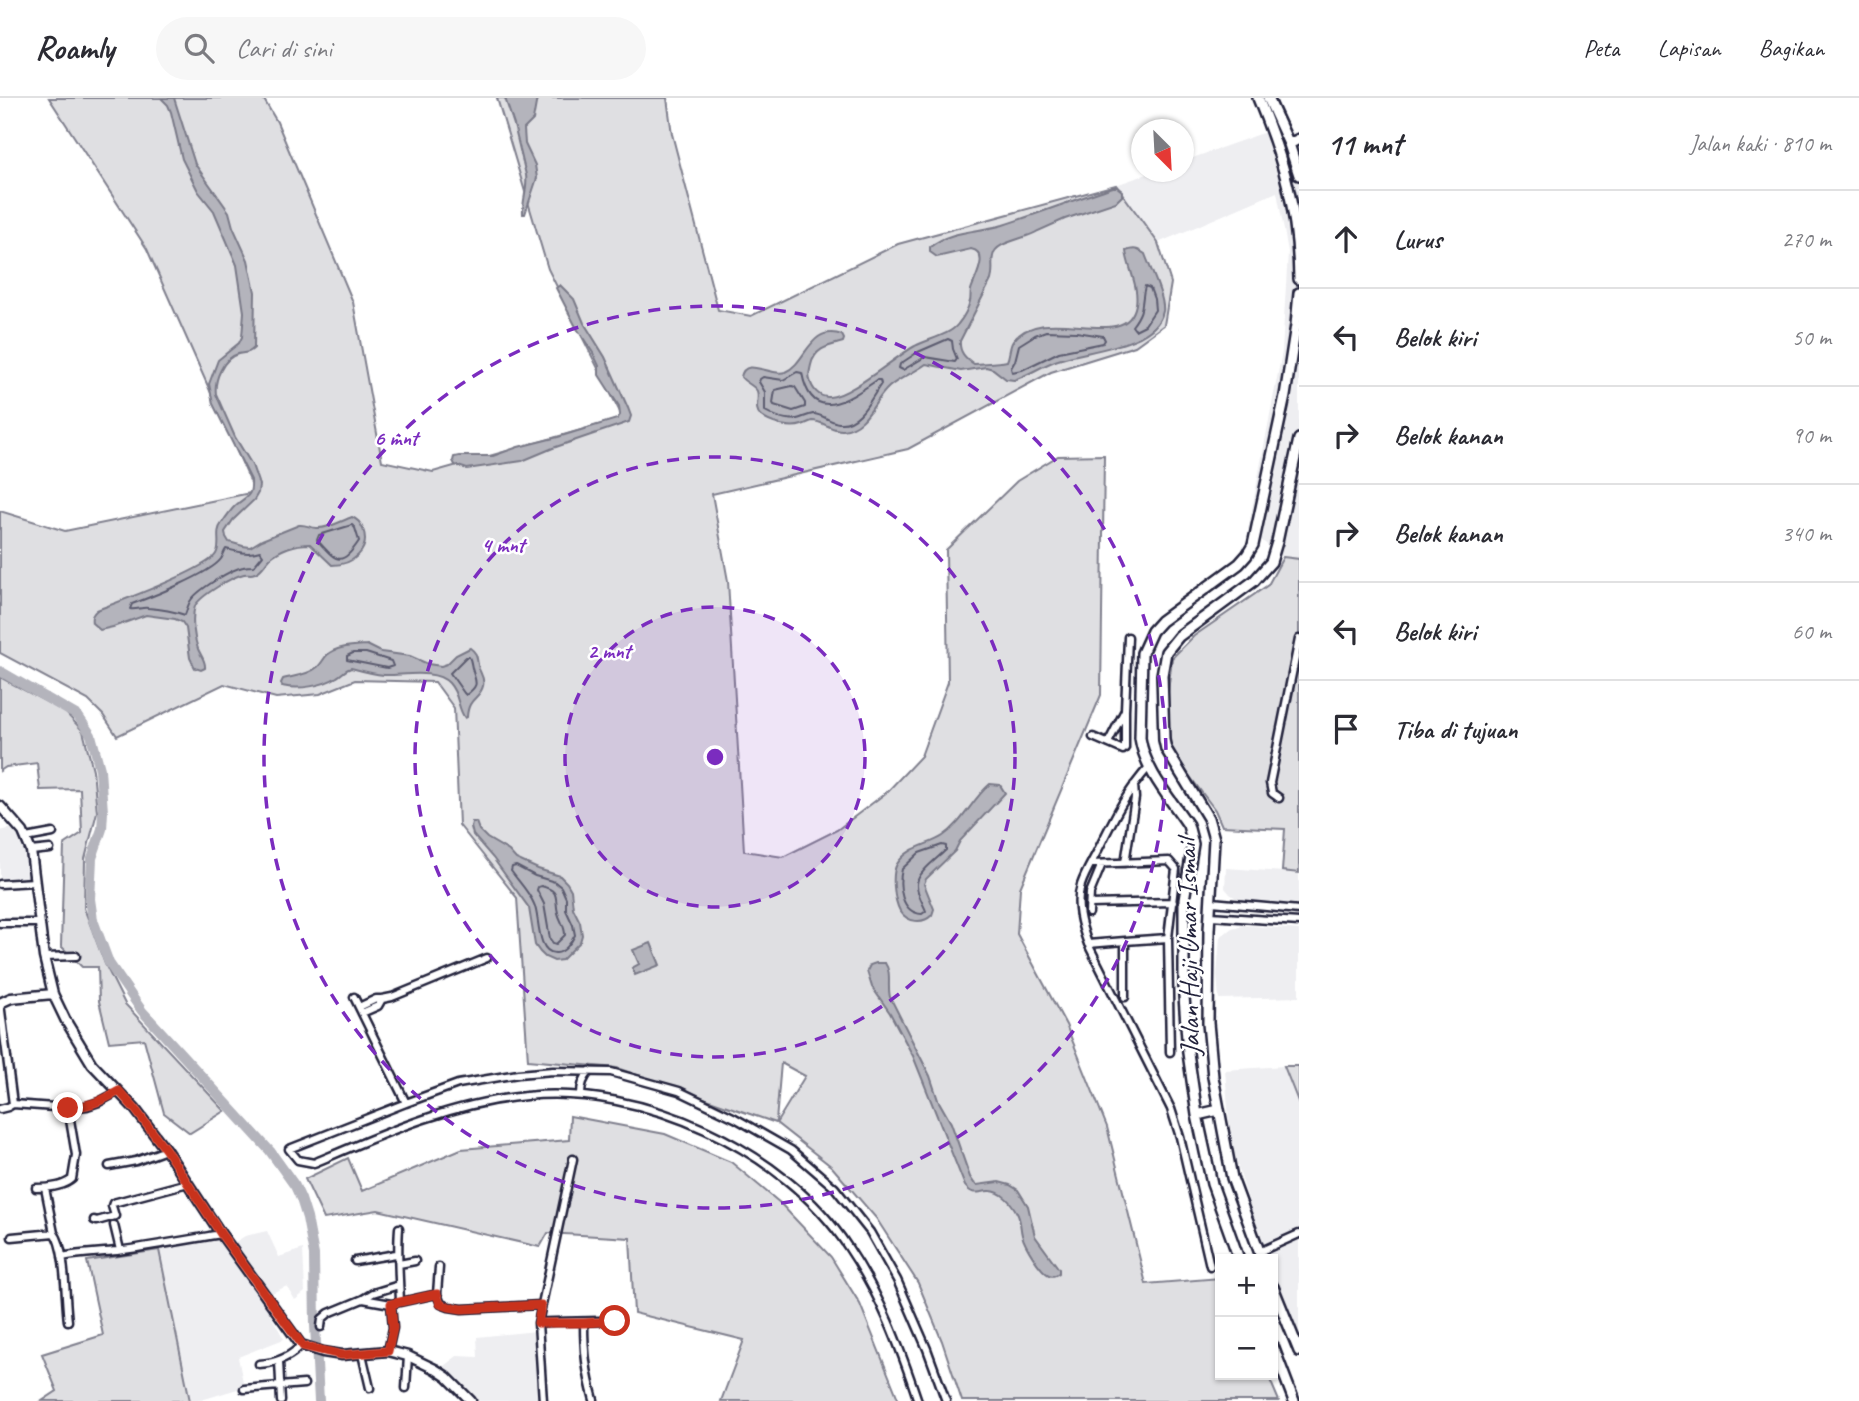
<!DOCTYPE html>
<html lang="id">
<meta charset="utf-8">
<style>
:root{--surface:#fff;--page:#f7f7f7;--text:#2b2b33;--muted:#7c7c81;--line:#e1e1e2}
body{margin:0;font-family:Caveat,sans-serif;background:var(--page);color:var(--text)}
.controls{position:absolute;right:21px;bottom:21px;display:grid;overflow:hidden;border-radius:0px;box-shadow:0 2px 5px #0004}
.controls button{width:63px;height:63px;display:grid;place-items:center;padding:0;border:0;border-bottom:2px solid var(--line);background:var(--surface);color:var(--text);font:35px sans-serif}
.compass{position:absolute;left:1131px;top:21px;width:63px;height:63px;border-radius:50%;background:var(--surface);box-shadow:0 2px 5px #0004;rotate:156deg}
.stop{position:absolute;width:21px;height:21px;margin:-16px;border:5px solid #c8321e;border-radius:50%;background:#fff}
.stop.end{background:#c8321e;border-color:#fff;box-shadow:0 2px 7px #0008}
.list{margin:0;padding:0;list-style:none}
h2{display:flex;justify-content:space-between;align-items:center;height:91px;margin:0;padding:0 28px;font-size:30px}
h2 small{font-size:23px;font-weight:400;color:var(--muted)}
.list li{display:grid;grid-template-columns:46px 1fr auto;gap:21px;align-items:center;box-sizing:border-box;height:98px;padding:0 28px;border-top:2px solid var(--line)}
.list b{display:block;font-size:26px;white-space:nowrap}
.list em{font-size:23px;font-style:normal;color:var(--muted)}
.icon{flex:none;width:38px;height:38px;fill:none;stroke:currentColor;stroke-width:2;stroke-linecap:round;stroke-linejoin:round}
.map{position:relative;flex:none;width:1299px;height:1303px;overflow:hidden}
header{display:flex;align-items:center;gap:42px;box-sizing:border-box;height:98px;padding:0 35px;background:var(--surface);border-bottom:2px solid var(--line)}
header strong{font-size:33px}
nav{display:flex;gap:38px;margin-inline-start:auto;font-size:24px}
.search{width:490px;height:63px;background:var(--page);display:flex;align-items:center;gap:18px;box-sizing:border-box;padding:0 24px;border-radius:38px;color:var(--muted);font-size:26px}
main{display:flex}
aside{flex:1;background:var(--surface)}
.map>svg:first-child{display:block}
</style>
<header>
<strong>Roamly</strong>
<div class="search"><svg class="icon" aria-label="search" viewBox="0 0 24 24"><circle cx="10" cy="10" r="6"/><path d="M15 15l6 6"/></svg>Cari di sini</div>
<nav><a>Peta</a><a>Lapisan</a><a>Bagikan</a></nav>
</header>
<main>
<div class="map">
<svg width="1299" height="1303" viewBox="0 0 1299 1303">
<rect width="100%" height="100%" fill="#fff"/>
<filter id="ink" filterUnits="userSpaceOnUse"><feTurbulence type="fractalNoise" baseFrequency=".0143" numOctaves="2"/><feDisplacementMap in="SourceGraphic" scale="14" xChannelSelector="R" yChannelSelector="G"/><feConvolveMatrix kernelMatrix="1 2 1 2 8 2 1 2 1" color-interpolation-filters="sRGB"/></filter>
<g filter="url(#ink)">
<path fill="#eeeef1" d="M1299,34v427l-16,-2 -35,-27 34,-178 6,-100 -11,-60 -119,51 -42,-58 37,-13h31v-11l79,-28z
M12,730l15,21 4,34 -31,1v-53z
M1226,770l73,5v34l-59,-6 -10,-7 -5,-6z
M1244,827l55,5v67l-80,2 -2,-24 3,-38 12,-9z
M1284,968l15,38v231l-26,-62v-14h-6l-36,-114 -6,-75z
M267,1133l12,26 24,-8 2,43 -10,8 -8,-14 -26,12 23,41 -46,18 6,30 -46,14h-8l-31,-151 57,-12 10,10 19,-12z
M536,1233l4,70h-67l-33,-32 17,-13 21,1 -1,-20z"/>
<path fill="#dfdfe2" stroke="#80808e" stroke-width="2" fill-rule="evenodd" d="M49,0h214l14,24 76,180 29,159 51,11 190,-54 -75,-149 -51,-171h170l5,36 46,176 33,6 147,-72 218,-59 42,58 13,40 -7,42 -29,21 -84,26 -143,77 -196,45 16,87 16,270 39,6 54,-27 50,-38 34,-36 27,-74 -2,-132 71,-69 41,-25 46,-1 -3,240 -81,193 -3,46 49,91 41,102 39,157 74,-6v97h48l11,26h-317l-20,-60 -24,-58 -42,-65 -44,-51 -56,-44 -159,-55 -89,-8 -11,-162 -58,-73 -5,-117 -19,-26 -80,-2 -35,14 -44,4 -52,-14 -107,52 -14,-21 -15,-15 -88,-47v-142l65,20 190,-39 -108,-243zM781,965l24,13 -28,46 -1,-1z
M1283,459l16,2v314l-17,-2 3,-42 -63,-3 -7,-16 -39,-52 -12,-31 8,-69 22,-22 74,-51z
M0,579l65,35 18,19 10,39 4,42 -12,47 -1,49 21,56 20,40 100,107 -35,22 -26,-20 -20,-74 -35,3 -10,-41 -1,-34h-16l-21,-21 3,-101 18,-12 -2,-44 -40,1 -3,-27 -31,4 -6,4z
M1284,968h15v38z
M570,1018l95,18 66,28 49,41 51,54 29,47 39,97h-178l23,-61 -110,-27 -4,-75 -82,-5 -8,14 -162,-37 -54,9 -19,-40 43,-21 14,33 99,-42 108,-9z
M159,1152l31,151h-148l15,-10 -15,-37 61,-19 -16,-74z"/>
<path fill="#b4b4bc" stroke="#7a7a88" stroke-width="2" d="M161,0h13l21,66 34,48 4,15 15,33 7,32 -1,56c-6,6 -8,4 -16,6 -15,4 -24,26 -22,40l19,43 17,28 7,20 -1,8 -4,7 -21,20 -8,12 1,5 3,5 14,4 7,1 12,-7 37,-15c7,-1 11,3 18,3 11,1 24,-7 35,-11 6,3 8,5 11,12 8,21 -10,36 -31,36l-22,-21c-15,0 -28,4 -40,14 -5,5 -8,13 -15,15 -6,2 -5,0 -11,1 -11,2 -44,22 -49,32 -4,12 -1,32 3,43 3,7 8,12 7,19l-4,2 -6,-2 -5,-10 -4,-30 -4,-6 -7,-3 -29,-4 -33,12 -13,3 -8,-7c-1,-6 0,-9 5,-13 21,-8 109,-40 119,-56 6,-10 -2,-21 6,-31 4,-6 9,-13 13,-17 12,-11 17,-8 16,-26l-38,-76 -4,-20 9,-24 21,-17 3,-6 2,-25 -7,-47 -23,-54 -16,-20 -16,-32 -11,-47 -3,-7z
M505,0h32l-4,22 -9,9 1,15 10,21 2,13 -12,36h-2c-1,-13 5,-26 3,-39l-12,-50z
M1113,89h4l5,4v5l-6,6 -51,17 -27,12c-11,8 -43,10 -45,25 -2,8 1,15 -2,24l-31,61c-1,11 5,17 14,23 11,-1 23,-1 33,-3 3,-6 2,-14 6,-20 32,-41 114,14 123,-37 3,-18 -8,-36 -10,-53 8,-3 12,-2 19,3 5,14 20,44 18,57 -7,36 -78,39 -105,49 -15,5 -29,15 -44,20l-8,-1 -13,-10 -7,-2 -25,4 -35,-7c-12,9 -27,14 -37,23 -17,15 -20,39 -46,43 -11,1 -20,-9 -31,-9 -3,1 -7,3 -10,4 -11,4 -32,-1 -41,-9 -8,-7 -1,-17 -4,-25 -3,-6 -12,-8 -16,-14 4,-21 30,0 44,-5 22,-9 24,-48 57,-37l2,4 -1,3c-15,4 -28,6 -32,23 -1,5 -3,9 -1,15 2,9 9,17 18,17 19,2 68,-41 87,-51 12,-7 34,-10 43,-22 5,-6 10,-15 12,-23 1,-4 0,-7 1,-11 3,-11 20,-37 0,-41l-34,8 -7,-5v-5c20,-17 49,-15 73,-22 37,-12 73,-26 110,-38z
M560,187l14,14 10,24 21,34 23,51 3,8 -2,6 -76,26 -31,13 -55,8 -12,-4 -2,-4 1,-4 5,-1h34l25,-9 40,-10 59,-18 3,-4 -1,-9 -20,-31v-9l-6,-13 -17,-26 -20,-39z
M367,547l14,7 29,4 18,8 13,2 6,-2 9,-9 14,-7c9,6 6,11 9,21 2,5 6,10 4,17 -3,13 -15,11 -16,31l-2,1c-8,-10 -5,-23 -16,-35 -14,-15 -47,-7 -65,-8 -11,-1 -22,-4 -33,-7 -7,2 -8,6 -14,9 -14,9 -38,13 -55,9l-1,-3 2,-4c10,-3 25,-4 33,-11 5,-3 7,-9 11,-13 10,-9 28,-9 40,-10z
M990,686l10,1 5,8 -45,48 -5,10 -29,28 -2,5 10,25 -2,6c-9,9 -24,8 -32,-4 -6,-11 -9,-37 -3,-47 11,-18 31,-18 46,-28 20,-13 29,-37 47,-52z
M472,724h4l3,8 8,8 22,13 7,8 22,10 22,7 7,7 4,7 2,18 7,14 2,13 -2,7 -18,18 -8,1 -9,-4 -5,-5 -5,-7 -6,-37 -36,-50 -20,-23 -2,-8z
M651,845l9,22 -25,10 -3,-7 7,-4 -6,-14z
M876,865h9c7,10 2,22 5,34l40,79 8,24 13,23 19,54 4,6 3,2 22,-3 11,3 8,5 10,16 7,30 24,33v4c-4,2 -5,4 -10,2 -9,-4 -25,-31 -27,-40 -2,-7 -1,-15 -5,-22 -5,-10 -16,-23 -28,-22 -12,1 -16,5 -24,-5l-52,-130 -23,-43 -18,-26 -5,-16 3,-6z"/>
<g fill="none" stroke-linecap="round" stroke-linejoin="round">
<path stroke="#5c5c6f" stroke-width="2" d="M1145,188l5,2 4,11 1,11 -10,15 -10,5 -3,-4c14,-18 8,-23 13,-40z
M1046,233l30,1 27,4 2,4 -2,3 -44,9 -37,18 -10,2 -1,-4 4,-7 4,-16 16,-10z
M948,241l4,2 1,8 4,10 -2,3 -30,-5 -22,13 -4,-2 1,-4 18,-12z
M797,274l5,1c10,53 47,26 75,7h3l1,4c-10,14 -21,41 -42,39 -9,-1 -17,-9 -26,-9 -6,1 -11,4 -16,5 -10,2 -23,-3 -32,-8v-19l-6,-10 1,-3 3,-2 20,3z
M792,288l3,1 10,16v4l-12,4 -19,-6 -1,-2 2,-13z
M352,427l3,3 4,13c-19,29 -24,18 -42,-1l2,-5z
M226,451c13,3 21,6 34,2l3,4 -9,11c-4,0 -7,0 -11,1 -12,2 -45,23 -52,33 -3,4 -4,10 -6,15 -12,-4 -24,-6 -37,-7 -6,-1 -11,2 -18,1l2,-5c19,-7 78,-30 89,-45 2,-3 3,-7 5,-10z
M353,555h13l25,8 2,5 -6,2 -40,-8v-4z
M466,559h3c2,3 2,7 3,11 3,14 9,16 -6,27l-2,-2 -14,-20z
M942,747l4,1v4c-8,8 -29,23 -29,34 -1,9 6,19 9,27l-4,3c-21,-1 -24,-28 -20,-45l17,-16z
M516,768l19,10 20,6 6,5 5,11v12l7,15 2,10c-3,6 -11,19 -20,18 -19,-1 -15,-37 -21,-49 -5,-12 -15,-22 -23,-33l1,-4z
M541,788c20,5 13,11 17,27 2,8 7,13 7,22l-9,9 -3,-1 -3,-4 -6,-35 -7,-14 1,-3z"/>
<path stroke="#b4b4bc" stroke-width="10" d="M0,573l78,45 13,19 9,34 3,43 -1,17 -10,29 -2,41 3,21 16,43 33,48 128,140 25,35 6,13 6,19 7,37 1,70 4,76"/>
<g stroke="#22223b" stroke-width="11">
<path id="minor" d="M1093,639l30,13 2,-2v-38l3,-73
M1108,645l17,-33
M1149,669c-23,25 -36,53 -51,83 -6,12 -13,23 -17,35 -6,19 0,40 7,59l83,165 9,28 30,129
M1279,700l-7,-5 -2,-10 29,-144
M26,740l27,-5
M31,753l19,-2
M1125,765l10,-65 -1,-13
M1091,766l78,-3 7,8 -8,69 2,114
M0,786l35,-2
M1212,804l87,8
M1090,806l83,-2
M1089,815l1,-20 12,-29
M1211,818l88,6
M0,825h40
M1088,846l37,-3
M44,859l32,-1
M354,899l52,106
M1125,899v-56l43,-3
M0,905l13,101
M359,909l17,-8h6l10,-2 95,-39
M362,915l16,-7 4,-7
M581,997c0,-10 2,-16 9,-24
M0,1011l8,-2 5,-3 55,4 19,-2 12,-4 20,-11
M109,1068l27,-5 30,-11
M36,1090c12,0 27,-1 36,-9l4,-24 -8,-47
M45,1090l9,45c12,14 11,67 14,88
M94,1122l3,1 18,-5 -3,-10 1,-3 75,-20
M114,1127l6,25
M399,1130c-2,25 0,49 1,73
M12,1139l42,-4
M1259,1154l40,-18
M62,1159c18,-4 36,-4 55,-6 35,-5 69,-11 104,-17
M355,1163l41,-7
M399,1166l16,-3
M439,1169l-2,27 4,10 8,3 13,2 79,-4
M363,1201l10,-6 26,-8
M538,1225c26,-3 52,0 77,-3
M584,1225c0,29 2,48 10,77
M321,1229l1,-8 7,-6 34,-14 28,5 46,-10
M388,1253l5,-23 -2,-24
M362,1256l8,34
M279,1263l2,40
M259,1266c16,-1 32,-7 42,-19
M406,1290l2,-32
M244,1291l60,-5
M543,1303l-5,-78 35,-164
M918,1303c-18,-54 -38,-107 -70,-154 -64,-98 -207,-163 -322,-151 -75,7 -144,38 -212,67l-16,-3 -9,-11 117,-46 52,-19 60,-10 35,-3 58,1 68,19 56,27 56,32 44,38 35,44 27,48 30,69 19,52"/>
</g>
<g stroke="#22223b" stroke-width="13">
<path id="tertiary" d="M0,708l23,26 8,19 13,106 9,37 13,27 26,43 43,45 31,41 55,84 80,111 22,7 19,3 46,-4 20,5 27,13 12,8 24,24
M0,905l11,-5 42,-4"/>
</g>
<g stroke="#22223b" stroke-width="14">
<path id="secondary" d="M1258,0c26,63 40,112 41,181
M1268,0l21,46 10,31
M1289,46l10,-5
M1197,1017l22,-5
M1239,1161l-27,-75 -15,-69 -9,-62 -4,-57v-96l9,-56 -5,-19c-18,-27 -43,-54 -48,-87l2,-85 10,-22 9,-10 78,-57 8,-9 6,-10 32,-149 11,-71 3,-32
M1262,1161l-30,-81 -19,-101 -5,-54 1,-93 5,-91 -6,-21 -42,-69 -2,-9 -2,-65 4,-23 13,-16 75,-55 17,-19 6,-20 22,-103
M1273,1189l26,64
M1273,1248l21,55"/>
</g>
<use href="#minor" stroke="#fff" stroke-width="6"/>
<use href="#tertiary" stroke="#fff" stroke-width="8"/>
<use href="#secondary" stroke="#fff" stroke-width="9"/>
</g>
</g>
<g fill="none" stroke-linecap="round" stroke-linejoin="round" filter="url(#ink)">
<path stroke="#c8321e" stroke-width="9" d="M68,1010c21,-2 32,-6 51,-17l16,18 31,41 55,84 82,112 39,9 46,-4 5,-23 -2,-24 46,-10 3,10 9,3 13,2 79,-4 -3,18h46l31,-2"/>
</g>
<circle cx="715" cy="659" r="150" fill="#7b2cbf" fill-opacity=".12"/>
<g fill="none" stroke="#7b2cbf" stroke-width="3.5" stroke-dasharray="12 9">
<circle cx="715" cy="659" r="150"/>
<circle cx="715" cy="659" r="300"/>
<circle cx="715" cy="659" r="451"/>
</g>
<g text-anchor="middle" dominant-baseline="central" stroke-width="5" stroke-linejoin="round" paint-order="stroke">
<g font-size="28" fill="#22223b" stroke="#fff">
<text transform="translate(1188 849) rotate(-91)">Jalan Haji Umar Ismail</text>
</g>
</g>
<circle cx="715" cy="659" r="10" fill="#7b2cbf" stroke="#fff" stroke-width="3.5"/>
<g font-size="21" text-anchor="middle" font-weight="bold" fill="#7b2cbf" stroke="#fff" stroke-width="5" stroke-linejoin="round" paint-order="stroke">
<text x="396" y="347">6 mnt</text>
<text x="503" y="454">4 mnt</text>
<text x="609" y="560">2 mnt</text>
</g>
</svg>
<div class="controls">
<button>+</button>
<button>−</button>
</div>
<svg class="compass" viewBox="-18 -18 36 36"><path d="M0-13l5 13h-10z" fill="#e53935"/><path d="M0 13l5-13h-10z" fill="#7c7c81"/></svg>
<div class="stop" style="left:615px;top:1223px"></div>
<div class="stop end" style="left:68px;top:1010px"></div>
</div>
<aside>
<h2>11 mnt<small>Jalan kaki · 810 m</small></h2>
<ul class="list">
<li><svg class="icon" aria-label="ahead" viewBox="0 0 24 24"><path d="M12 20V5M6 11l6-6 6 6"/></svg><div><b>Lurus</b></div><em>270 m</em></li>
<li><svg class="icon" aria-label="left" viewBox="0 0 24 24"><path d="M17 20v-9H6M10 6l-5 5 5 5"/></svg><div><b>Belok kiri</b></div><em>50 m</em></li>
<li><svg class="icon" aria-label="right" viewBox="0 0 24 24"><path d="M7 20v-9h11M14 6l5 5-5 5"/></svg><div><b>Belok kanan</b></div><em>90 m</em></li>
<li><svg class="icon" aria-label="right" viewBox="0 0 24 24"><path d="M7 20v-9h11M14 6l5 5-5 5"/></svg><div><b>Belok kanan</b></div><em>340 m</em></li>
<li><svg class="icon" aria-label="left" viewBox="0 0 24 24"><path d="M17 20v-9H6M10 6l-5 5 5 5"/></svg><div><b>Belok kiri</b></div><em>60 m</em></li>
<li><svg class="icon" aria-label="arrive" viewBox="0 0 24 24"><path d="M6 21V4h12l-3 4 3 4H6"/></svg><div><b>Tiba di tujuan</b></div></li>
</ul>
</aside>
</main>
